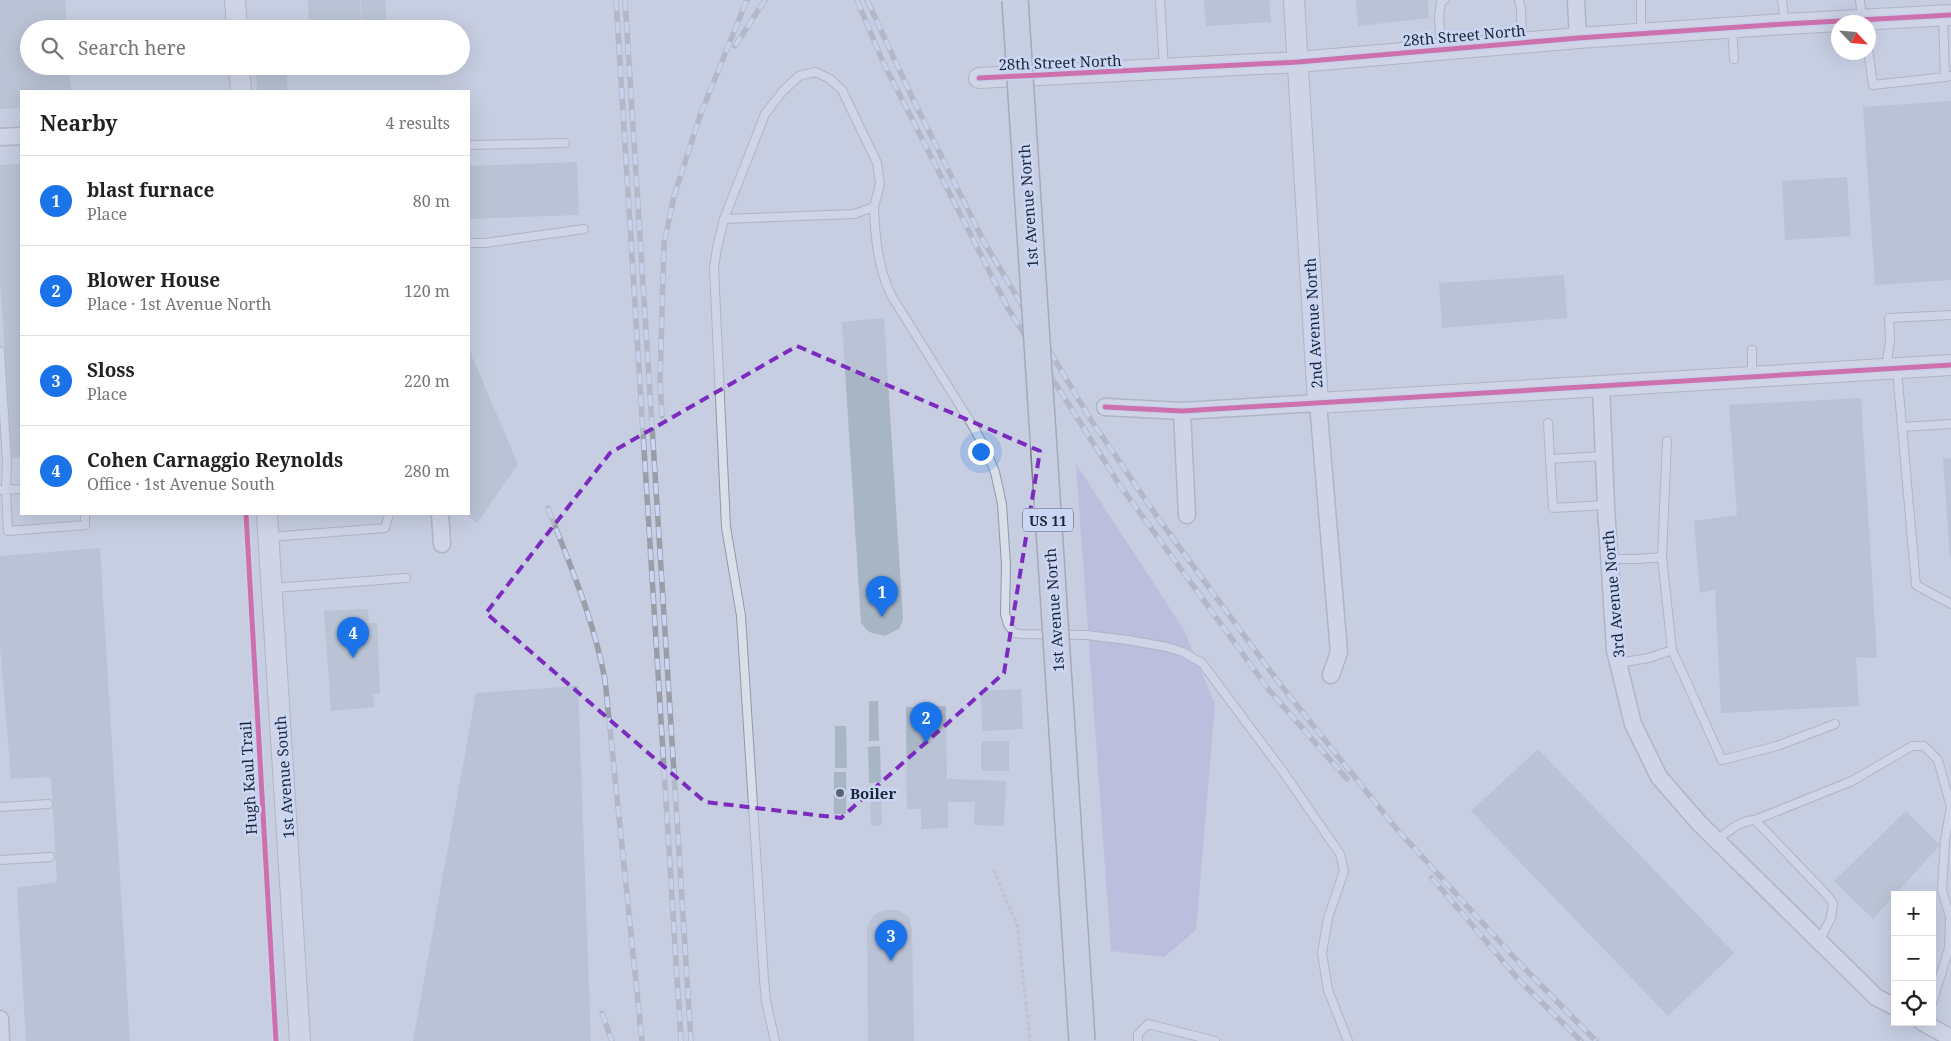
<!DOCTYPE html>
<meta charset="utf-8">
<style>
:root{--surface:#fff;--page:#f2f2f2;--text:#202124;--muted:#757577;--line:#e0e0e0;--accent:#1a73e8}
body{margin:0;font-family:"Noto Serif",serif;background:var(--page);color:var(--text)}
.controls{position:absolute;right:15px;bottom:15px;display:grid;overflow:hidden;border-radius:0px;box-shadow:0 5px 20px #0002}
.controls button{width:45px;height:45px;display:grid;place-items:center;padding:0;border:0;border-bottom:1px solid var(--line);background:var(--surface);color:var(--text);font:25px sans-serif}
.compass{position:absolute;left:1831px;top:15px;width:45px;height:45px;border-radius:50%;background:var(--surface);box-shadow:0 5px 20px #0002;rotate:116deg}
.you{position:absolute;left:980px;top:451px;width:18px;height:18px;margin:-12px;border:4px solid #fff;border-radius:50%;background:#1a73e8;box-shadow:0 0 0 8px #1a73e833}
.badge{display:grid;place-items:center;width:32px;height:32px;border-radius:50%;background:var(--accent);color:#fff;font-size:16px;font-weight:700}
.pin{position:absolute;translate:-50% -41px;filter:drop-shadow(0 1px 2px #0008)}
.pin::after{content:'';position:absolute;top:26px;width:18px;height:15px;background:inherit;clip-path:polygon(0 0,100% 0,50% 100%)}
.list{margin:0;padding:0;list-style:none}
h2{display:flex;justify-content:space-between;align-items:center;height:65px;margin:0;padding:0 20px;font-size:21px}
h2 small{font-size:16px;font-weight:400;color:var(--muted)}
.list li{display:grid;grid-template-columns:32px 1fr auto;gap:15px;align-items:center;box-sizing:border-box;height:90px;padding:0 20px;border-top:1px solid var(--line)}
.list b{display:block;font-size:19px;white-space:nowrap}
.list p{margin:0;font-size:16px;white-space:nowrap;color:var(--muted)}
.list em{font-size:16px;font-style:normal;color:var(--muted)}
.icon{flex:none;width:28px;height:28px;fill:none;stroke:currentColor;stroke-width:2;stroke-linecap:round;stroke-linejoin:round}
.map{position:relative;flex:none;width:1951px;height:1041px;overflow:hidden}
.search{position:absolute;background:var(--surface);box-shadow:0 5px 20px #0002;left:20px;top:20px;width:450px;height:55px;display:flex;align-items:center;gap:12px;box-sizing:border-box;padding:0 18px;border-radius:28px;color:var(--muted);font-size:19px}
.panel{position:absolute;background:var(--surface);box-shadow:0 5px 20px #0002;left:20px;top:90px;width:450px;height:425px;border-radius:0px}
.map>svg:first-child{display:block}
</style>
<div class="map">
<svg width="1951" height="1041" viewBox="0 0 1951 1041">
<rect width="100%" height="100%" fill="#c7cee2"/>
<path fill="#aeacd5" d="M1076,464l108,166 31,74 -19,226 -32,27 -53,-6z"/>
<path fill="#a8b5c5" d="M0,0h65l2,29h-38v37h40l2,25h-50v17l-21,1z
M308,0h52l2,29h-53z
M361,0h24l2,29h-24z
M1204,0h65l2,22 -65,4z
M1356,0h72l1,18 -71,8z
M275,66h12v25h-30l-1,-23z
M318,66h46l1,6 -47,3z
M1951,101v179l-76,5 -12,-178z
M577,162l2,53 -110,4v-53z
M21,164v293l-9,1 -12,-177v-116z
M1847,177l4,59 -66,4 -3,-59z
M1564,275l3,43 -125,10 -3,-45z
M884,318l19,301 -3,9 -15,8 -16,-4 -8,-9 -19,-301z
M469,349l49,115 -41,59 -11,-9h3z
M1861,398l16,260 -21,-1 3,49 -138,7 -6,-123 -15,3 -6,-72 43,-6 -8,-110z
M1951,458v100l-1,1 -7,-100z
M100,548l30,493h-104l-9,-153 40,-6 -6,-105 -40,2 -11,-132v-91z
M368,609l1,14h8l3,70 -7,1 1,13 -43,4 -7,-100z
M578,686l13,355h-178l63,-348z
M1021,689l2,40 -41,2 -1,-40z
M869,701h9l1,40h-10z
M946,706l1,73 59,2 -2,45 -30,-1 1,-23h-27v26l-27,1v-20h-14l-1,-102z
M835,726h11l1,42h-12z
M981,741h28v30h-28z
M880,746l1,36 -12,1 -1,-36z
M1538,749l196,204 -66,63 -197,-205z
M834,772h12v42h-12z
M870,791h11l1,34 -11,1z
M1906,811l34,34 -67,74 -39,-38z
M888,910h10l11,7 3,13 2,111h-46l-1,-113 5,-11 7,-5z"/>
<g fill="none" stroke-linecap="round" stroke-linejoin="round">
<g stroke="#9198a7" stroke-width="10">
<path id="service" d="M1160,0l4,68
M1519,0l2,9 1,34
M1641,0v33
M1782,0l3,24
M1860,0l2,18
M1943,17l2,60 6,-1
M1732,28l2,31
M1441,48l-2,-32 2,-14 3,-2
M1868,49l5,36 72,-8
M469,145l96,-2
M874,207c1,31 4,60 17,88l83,133 11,20 10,24 7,32 4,61 -1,49 3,10 6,9 7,1 65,1 42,5 39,7 16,5 19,11 82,110 56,81 4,17 -16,47 -6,35 6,37 20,51
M724,219l130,-5 20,-7 6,-23 -3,-21 -35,-73 -12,-11 -15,-7 -16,4 -16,15 -18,23 -41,105 -7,29 -3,20 12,259 15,89 23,363 2,22 9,40
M469,243h16l99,-14
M1752,350v25
M0,351l7,110 -1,29 2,41 77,-6v-11
M1886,369l4,-29 -1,-22 62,-3
M1897,370l19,215 35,19
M1548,423l5,85 52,-3
M1903,427l48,-3
M1667,441l-5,116 10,93 50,110 55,-14 58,-22
M1550,459l53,-3
M0,490l21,-1
M270,537l115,-9 4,-14
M1609,559h29l24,-2
M274,588l132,-10
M1618,663l31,-5 23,-8
M0,807l48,-3
M1755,820l71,74 7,9 -2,15 -12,23
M1717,840c12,-9 22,-19 38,-20l97,-39 60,-35h12l14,14 13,47 -6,33 -3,50 8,27 -1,31 -17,55
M0,860l50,-3
M1138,1041v-7l10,-10 67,17"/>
</g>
<g stroke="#9198a7" stroke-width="19">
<path id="minor" d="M1576,0l2,38
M0,137l21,-1
M1601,386l5,120 9,144 18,74 26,53 40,46 177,174 19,10
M1105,407l77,4 136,-8 21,249 -8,23
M1182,411l5,104
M440,514l2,30
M0,1019l1,22
M1922,1022l29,16"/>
</g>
<g stroke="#9198a7" stroke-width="22">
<path id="tertiary" d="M235,0l2,29
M1294,0l24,403 633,-38
M239,66l2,25
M979,78l319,-16 280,-24 207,-14 166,-9
M267,514l33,527"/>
</g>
<path stroke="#b1b6c3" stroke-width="3" stroke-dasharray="4 2.5" stroke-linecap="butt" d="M994,870l14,35 9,18 13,118"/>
<use href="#service" stroke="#daddea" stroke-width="8"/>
<use href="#minor" stroke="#daddea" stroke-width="16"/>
<use href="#tertiary" stroke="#daddea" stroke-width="20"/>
<g stroke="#9a9ea9" stroke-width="5.5">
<path id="rail" d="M616,0l65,1041
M625,0l66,1041
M857,0l26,62 126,248 110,174 150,206 78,89
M867,0l44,95 73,147 107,178 67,98 121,165 116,144 127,139 74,75
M735,46l30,-46
M662,416l-2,-34 4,-138 10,-48 27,-83 46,-113
M548,508c22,57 46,112 57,172l37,361
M1432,878l87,102 62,61
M602,1013l10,28"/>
</g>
<use href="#rail" stroke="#cbd6f5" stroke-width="4" stroke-dasharray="11" stroke-linecap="butt"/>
<g stroke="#787f8c" stroke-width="28" stroke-linecap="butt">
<path id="primary-bridge" d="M1015,0l67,1041"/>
</g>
<use href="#primary-bridge" stroke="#cad1e2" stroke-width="25"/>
<g stroke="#cbd6f5" stroke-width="8">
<path id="cycleway" d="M979,78l319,-16 280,-24 207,-14 166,-9
M1105,407l77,4 769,-46
M246,514l30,527"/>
</g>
<use href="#cycleway" stroke="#d6006c" stroke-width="5"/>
</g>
<path d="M0 0H1951V1041H0ZM797,346l243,105 -36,222 -163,145 -136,-16 -219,-189 124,-160z" fill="#c7cee2" fill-opacity=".55" fill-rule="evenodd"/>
<path fill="none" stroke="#7b2cbf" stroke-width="4" stroke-dasharray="10 6" stroke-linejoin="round" d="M797,346l243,105 -36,222 -163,145 -136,-16 -219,-189 124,-160z"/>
<circle fill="#576171" stroke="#cbd6f5" stroke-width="2" cx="840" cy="793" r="5"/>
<g text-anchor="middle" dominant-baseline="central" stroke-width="5" stroke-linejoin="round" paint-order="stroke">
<rect fill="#cbd6f5" stroke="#505c6e" stroke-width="1" x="1023" y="508.5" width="50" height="23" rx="4"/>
<g font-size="14" font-weight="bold" fill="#1b2734">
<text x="1048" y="520">US 11</text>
</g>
<g font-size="15" fill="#1b2734" stroke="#cbd6f5">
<text transform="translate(1464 35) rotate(-5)">28th Street North</text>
<text transform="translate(1060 62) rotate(-2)">28th Street North</text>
<text transform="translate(1028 206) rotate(-94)">1st Avenue North</text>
<text transform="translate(1313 323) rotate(-93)">2nd Avenue North</text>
<text transform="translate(1613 594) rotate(-95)">3rd Avenue North</text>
<text transform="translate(1054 610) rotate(-94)">1st Avenue North</text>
<text transform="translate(284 777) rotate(-94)">1st Avenue South</text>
<text transform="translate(248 778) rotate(-93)">Hugh Kaul Trail</text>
</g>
<g font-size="15" font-weight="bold" fill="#1b2734" stroke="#cbd6f5" text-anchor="start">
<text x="850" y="793">Boiler</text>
</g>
</g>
</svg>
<div class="controls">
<button>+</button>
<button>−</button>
<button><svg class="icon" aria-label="locate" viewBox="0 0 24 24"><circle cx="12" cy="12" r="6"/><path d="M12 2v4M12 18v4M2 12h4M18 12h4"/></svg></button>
</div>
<svg class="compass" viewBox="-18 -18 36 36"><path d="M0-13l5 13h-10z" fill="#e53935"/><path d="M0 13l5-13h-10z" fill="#757577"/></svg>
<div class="you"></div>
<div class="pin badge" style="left:882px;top:617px">1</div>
<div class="pin badge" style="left:926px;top:743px">2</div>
<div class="pin badge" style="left:891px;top:961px">3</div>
<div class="pin badge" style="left:353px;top:658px">4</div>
<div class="search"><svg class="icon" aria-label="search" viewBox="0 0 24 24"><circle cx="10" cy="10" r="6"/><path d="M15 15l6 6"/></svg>Search here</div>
<section class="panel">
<h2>Nearby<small>4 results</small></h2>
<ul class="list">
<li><span class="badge">1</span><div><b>blast furnace</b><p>Place</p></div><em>80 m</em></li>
<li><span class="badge">2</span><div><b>Blower House</b><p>Place · 1st Avenue North</p></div><em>120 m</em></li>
<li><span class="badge">3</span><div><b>Sloss</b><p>Place</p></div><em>220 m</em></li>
<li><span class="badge">4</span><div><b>Cohen Carnaggio Reynolds</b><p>Office · 1st Avenue South</p></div><em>280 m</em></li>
</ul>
</section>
</div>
